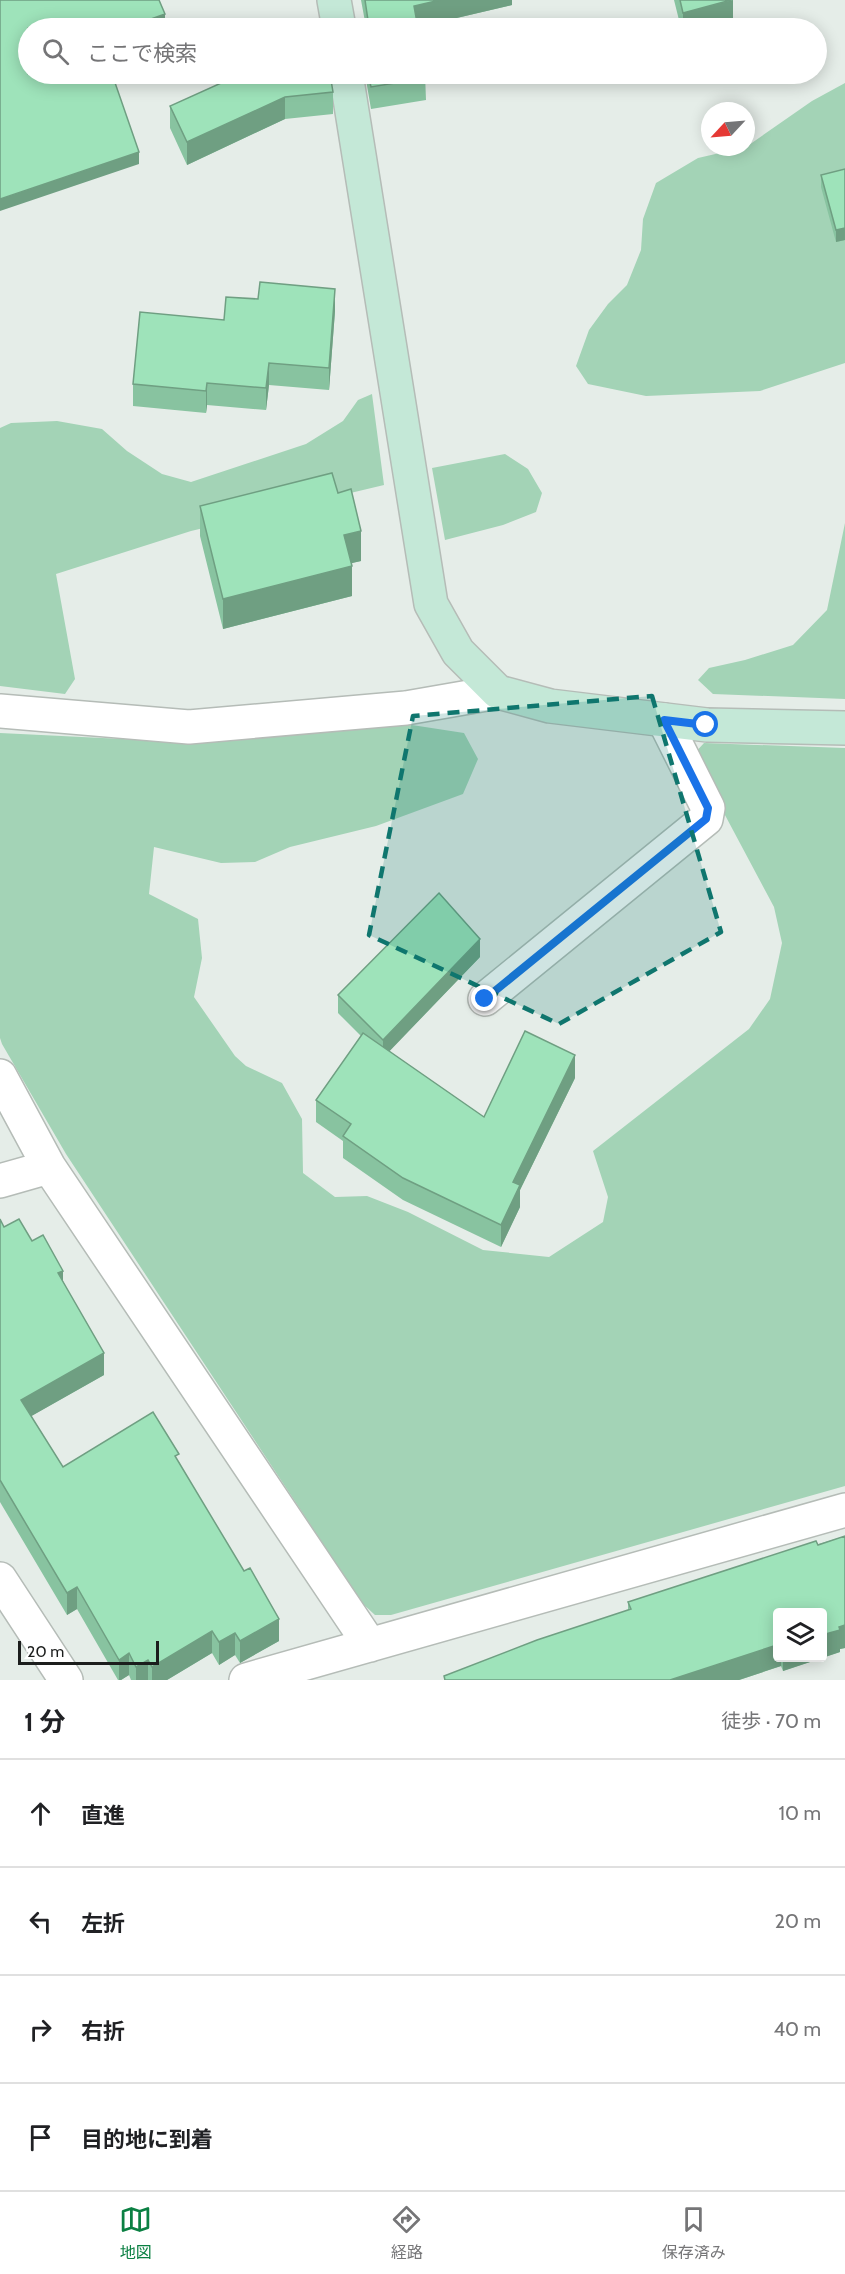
<!DOCTYPE html>
<html lang="ja">
<meta charset="utf-8">
<style>
:root{--surface:#fff;--page:#f6f6f6;--text:#202124;--muted:#757577;--line:#e0e0e0;--accent:#0b8043}
body{margin:0;font-family:Cabin,"Noto Sans JP",sans-serif;background:var(--page);color:var(--text)}
.controls{position:absolute;right:18px;bottom:18px;display:grid;overflow:hidden;border-radius:6px;box-shadow:0 3px 15px #0003}
.controls button{width:54px;height:54px;display:grid;place-items:center;padding:0;border:0;border-bottom:2px solid var(--line);background:var(--surface);color:var(--text);font:30px sans-serif}
.compass{position:absolute;left:701px;top:102px;width:54px;height:54px;border-radius:50%;background:var(--surface);box-shadow:0 3px 15px #0003;rotate:244deg}
.scale{position:absolute;left:18px;bottom:15px;width:141px;box-sizing:border-box;padding-left:6px;border:3px solid #1c1e1d;border-top:0;font-size:16px;line-height:21px;white-space:nowrap;color:#1c1e1d;-webkit-text-stroke:4px #fff;paint-order:stroke}
.stop{position:absolute;width:18px;height:18px;margin:-14px;border:4px solid #1a73e8;border-radius:50%;background:#fff}
.stop.end{background:#1a73e8;border-color:#fff;box-shadow:0 2px 6px #0008}
.list{margin:0;padding:0;list-style:none}
h2{display:flex;justify-content:space-between;align-items:center;height:78px;margin:0;padding:0 24px;font-size:26px}
h2 small{font-size:20px;font-weight:400;color:var(--muted)}
.list li{display:grid;grid-template-columns:39px 1fr auto;gap:18px;align-items:center;box-sizing:border-box;height:108px;padding:0 24px;border-top:2px solid var(--line)}
.list b{display:block;font-size:22px;white-space:nowrap}
.list em{font-size:20px;font-style:normal;color:var(--muted)}
.icon{flex:none;width:33px;height:33px;fill:none;stroke:currentColor;stroke-width:2;stroke-linecap:round;stroke-linejoin:round}
.map{position:relative;flex:none;width:845px;height:1680px;overflow:hidden}
.search{position:absolute;background:var(--surface);box-shadow:0 3px 15px #0003;left:18px;right:18px;top:18px;height:66px;display:flex;align-items:center;gap:15px;box-sizing:border-box;padding:0 21px;border-radius:33px;color:var(--muted);font-size:22px}
.sheet{height:510px;background:var(--surface)}
nav{display:flex;justify-content:space-around;align-items:center;box-sizing:border-box;height:84px;border-top:2px solid var(--line);background:var(--surface);font-size:16px;color:var(--muted)}
nav a{display:grid;justify-items:center;gap:3px}
nav .on{color:var(--accent)}
.map>svg:first-child{display:block}
</style>
<div class="map">
<svg width="845" height="1680" viewBox="0 0 845 1680">
<rect width="100%" height="100%" fill="#e5ede8"/>
<path fill="#a3d3b6" d="M845,83v280l-85,28 -114,5 -58,-12 -12,-18 13,-36 19,-26 19,-19 14,-35 2,-31 13,-36 42,-25 48,-11 66,-46z
M372,394l12,91 -193,46 -135,43 19,105 -10,15 -65,-8v-258l11,-5 46,-2 45,8 25,22 35,23 29,8 115,-38 37,-23 15,-21z
M505,454l23,15 14,24 -6,19 -33,13 -58,15 -13,-72z
M845,523v176l-132,-5 -15,-14 11,-12 36,-8 48,-15 34,-35z
M399,723l65,10 14,26 -15,35 -87,32 -86,21 -35,15 -34,1 -67,-16 -5,47 49,25 4,39 -8,39 41,59 11,10 36,17 20,36 1,54 32,24 32,-1 41,16 75,38 66,7 54,-35 5,-25 -15,-46 156,-122 21,-30 12,-56 -8,-36 -81,-152 11,-12 141,5v738l-454,129h-16l-13,-12 -296,-449 -64,-110 -2,-6v-305l184,9z"/>
<g fill="none" stroke-linecap="round" stroke-linejoin="round">
<g stroke="#b5bcb7" stroke-width="36">
<path id="street" d="M0,711l189,16 217,-19 92,-16
M485,999l221,-180 2,-11 -44,-88
M0,1076l49,91 321,478
M0,1181l49,-14
M0,1579l66,101
M246,1680l599,-170"/>
</g>
<g stroke="#b5bcb7" stroke-width="36">
<path id="secondary" d="M334,0l5,28
M346,74l85,530 27,48 40,40 52,14 157,19 138,3"/>
</g>
<use href="#street" stroke="#fff" stroke-width="33"/>
<use href="#secondary" stroke="#c4e8d7" stroke-width="33"/>
</g>
<path fill="#88c3a0" fill-rule="evenodd" d="M361,0h151v5l-94,22h-52z
M674,0h59v22l-26,6h-26z
M365,74h60l1,26 -55,9z
M333,92v22l-48,5 -98,46 -17,-37v-22z
M845,169v71l-9,2 -15,-55v-12z
M335,311l-6,79 -60,-5 -3,25 -59,-5 -1,8 -73,-7v-22l91,-64z
M338,493l23,68 -10,2 1,33 -129,33 -23,-93v-30z
M480,957l-91,94 95,66 91,-39 -55,112v17l-19,40 -98,-47 -60,-42v-17l-27,-19v-22l45,-64 -23,-23v-18z
M0,1219l4,8 28,14 31,40 41,94 -73,41 32,51 116,-5 100,179 -39,22 -5,-8 -16,10 -7,-12 -45,27h-36l-2,-5 -8,5h-3l-41,-71 -10,6 -67,-113z
M845,1536v112l-5,1v3l-57,19 -2,-5 -42,14h-295v-4l184,-66v-8zM777,1612l45,46h-45z"/>
<path fill="#6f9f82" d="M440,0h72v5l-98,23v-22z
M733,0v22l-26,6h-24v-15z
M165,14v12l-7,2h-32z
M285,97v22l-98,46v-23z
M139,152v12l-139,47v-12z
M845,228v12l-9,2v-12z
M335,289v22l-6,79v-22z
M269,363v22l-3,25v-22z
M207,383v22l-1,8v-22z
M361,531v30l-17,4v-30z
M352,566v30l-129,33v-30z
M480,939v18l-97,101v-18z
M575,1055v23l-55,112v17l-19,40v-22l12,-43z
M63,1271v22l-5,-20z
M104,1353v22l-83,47v-22z
M77,1587v22l-10,6v-22z
M279,1619v22l-39,22v-22z
M845,1625v23l-5,1v3l-18,6v-23l17,-8z
M212,1631v22l-45,27h-15v-13z
M235,1633v22l-16,10v-23z
M777,1645v13h4v8l-42,14h-69z
M129,1653v22l-8,5h-2v-20z
M783,1658h39l-39,13z
M148,1660v20h-12v-13z"/>
<path fill="#9ee3ba" stroke="#6f9f82" stroke-width="1.5" d="M0,0h159l6,14 -39,14h-98v46h84l27,78 -139,47z
M365,0h75l-26,6 4,22h-68l19,-1z
M680,0h51l-48,13z
M241,74h89l3,18 -48,5 -98,45 -17,-36z
M368,74h57l1,4 -55,9z
M845,169v59l-9,2 -15,-55z
M260,282l75,7 -6,79 -60,-5 -3,25 -59,-5 -1,8 -73,-7 7,-72 84,8 2,-23 32,2z
M332,473l6,20 13,-4 10,42 -17,4 8,31 -129,33 -23,-93z
M439,893l41,46 -97,101 -45,-45z
M525,1031l50,24 -62,127 7,3 -19,40 -98,-47 -60,-42 8,-12 -35,-24 47,-67 121,84z
M0,1219l4,8 15,-8 13,22 11,-6 20,36 -5,2 46,80 -83,47 42,67 90,-55 26,42 -4,2 69,115 6,-3 29,51 -39,22 -5,-8 -16,9 -7,-11 -60,36 -4,-7 -12,7 -7,-14 -10,7 -42,-73 -10,6 -67,-113z
M845,1536v89l-6,2 1,3 -18,5v-23h-45v33l-107,35h-225l-1,-4 93,-36 94,-31 -3,-7 188,-61 2,4z"/>
<g fill="none" stroke-linecap="round" stroke-linejoin="round">
<path stroke="#1a73e8" stroke-width="8" d="M485,999l221,-180 2,-11 -44,-88 42,5"/>
</g>
<path fill="#0f766e" fill-opacity="0.2" stroke="#0f766e" stroke-width="4.5" stroke-dasharray="12 8" stroke-linejoin="round" d="M652,696l69,236 -162,92 -190,-89 44,-219z"/>
</svg>
<div class="controls">
<button><svg class="icon" aria-label="layers" viewBox="0 0 24 24"><path d="M12 4l9 5-9 5-9-5zM3 14l9 5 9-5"/></svg></button>
</div>
<svg class="compass" viewBox="-18 -18 36 36"><path d="M0-13l5 13h-10z" fill="#e53935"/><path d="M0 13l5-13h-10z" fill="#757577"/></svg>
<div class="scale">20 m</div>
<div class="stop" style="left:706px;top:725px"></div>
<div class="stop end" style="left:485px;top:999px"></div>
<div class="search"><svg class="icon" aria-label="search" viewBox="0 0 24 24"><circle cx="10" cy="10" r="6"/><path d="M15 15l6 6"/></svg>ここで検索</div>
</div>
<section class="sheet">
<h2>1 分<small>徒歩 · 70 m</small></h2>
<ul class="list">
<li><svg class="icon" aria-label="ahead" viewBox="0 0 24 24"><path d="M12 20V5M6 11l6-6 6 6"/></svg><div><b>直進</b></div><em>10 m</em></li>
<li><svg class="icon" aria-label="left" viewBox="0 0 24 24"><path d="M17 20v-9H6M10 6l-5 5 5 5"/></svg><div><b>左折</b></div><em>20 m</em></li>
<li><svg class="icon" aria-label="right" viewBox="0 0 24 24"><path d="M7 20v-9h11M14 6l5 5-5 5"/></svg><div><b>右折</b></div><em>40 m</em></li>
<li><svg class="icon" aria-label="arrive" viewBox="0 0 24 24"><path d="M6 21V4h12l-3 4 3 4H6"/></svg><div><b>目的地に到着</b></div></li>
</ul>
</section>
<nav>
<a class="on"><svg class="icon" aria-label="map" viewBox="0 0 24 24"><path d="M3 6l6-2 6 2 6-2v14l-6 2-6-2-6 2zM9 4v14M15 6v14"/></svg>地図</a>
<a><svg class="icon" aria-label="directions" viewBox="0 0 24 24"><path d="M12 3l9 9-9 9-9-9zM9 14v-3h6M13 9l2 2-2 2"/></svg>経路</a>
<a><svg class="icon" aria-label="saved" viewBox="0 0 24 24"><path d="M7 4h10v16l-5-4-5 4z"/></svg>保存済み</a>
</nav>
